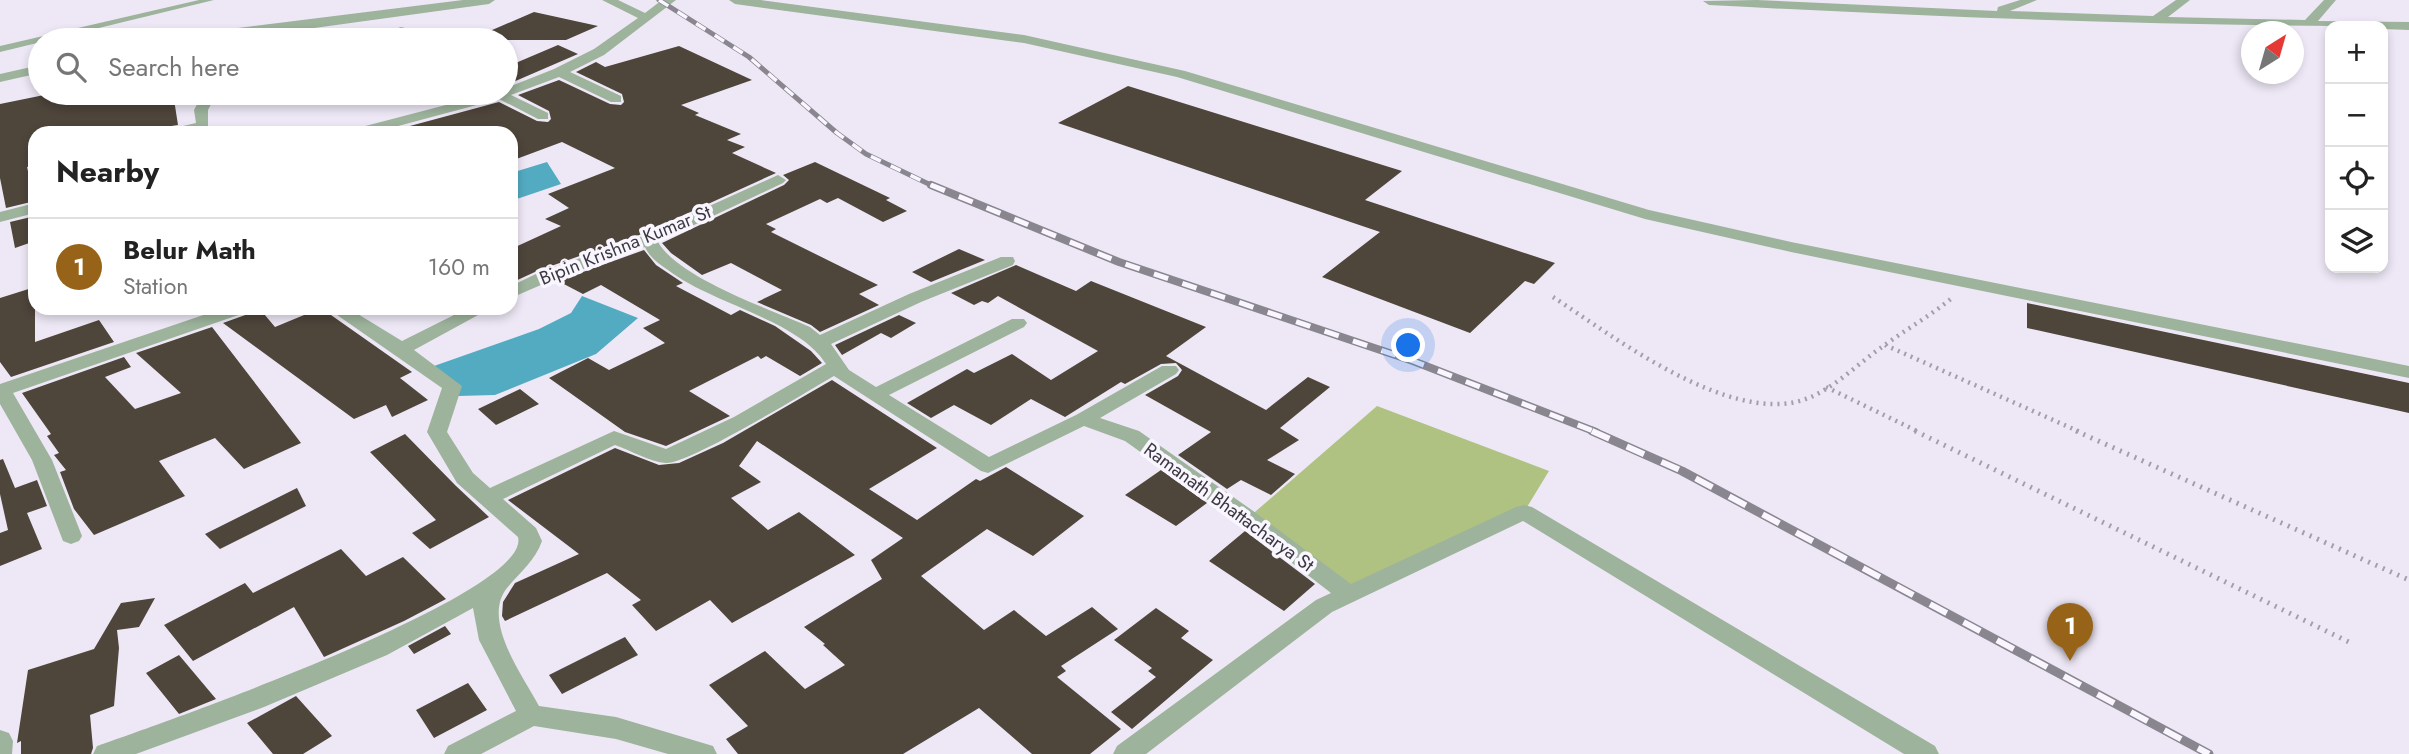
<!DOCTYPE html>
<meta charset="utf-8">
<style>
:root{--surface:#fff;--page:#f2f2f2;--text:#222;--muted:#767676;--line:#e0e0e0;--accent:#976318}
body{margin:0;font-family:Jost,sans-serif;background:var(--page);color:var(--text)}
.controls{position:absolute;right:21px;top:21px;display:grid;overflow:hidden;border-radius:14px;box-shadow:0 4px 10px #0003}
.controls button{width:63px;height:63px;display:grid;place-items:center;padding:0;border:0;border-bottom:2px solid var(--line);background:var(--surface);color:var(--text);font:35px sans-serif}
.compass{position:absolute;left:2241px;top:21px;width:63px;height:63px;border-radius:50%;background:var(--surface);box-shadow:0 4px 10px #0003;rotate:37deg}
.you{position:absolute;left:1409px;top:346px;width:24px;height:24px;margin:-18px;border:5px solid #fff;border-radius:50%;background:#1a73e8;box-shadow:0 0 0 10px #1a73e833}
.badge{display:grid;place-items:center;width:46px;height:46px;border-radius:50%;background:var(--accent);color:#fff;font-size:23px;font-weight:700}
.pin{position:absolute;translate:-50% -58px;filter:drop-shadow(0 2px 4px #0008)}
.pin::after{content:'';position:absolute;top:37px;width:24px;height:21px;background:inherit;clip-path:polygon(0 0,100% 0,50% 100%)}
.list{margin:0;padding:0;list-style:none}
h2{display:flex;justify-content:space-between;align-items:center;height:91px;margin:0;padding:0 28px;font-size:30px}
h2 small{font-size:23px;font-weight:400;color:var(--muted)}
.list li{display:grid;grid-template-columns:46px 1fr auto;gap:21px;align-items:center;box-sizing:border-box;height:98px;padding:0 28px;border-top:2px solid var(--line)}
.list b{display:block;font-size:26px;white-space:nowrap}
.list p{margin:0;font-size:23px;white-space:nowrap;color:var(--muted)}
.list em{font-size:23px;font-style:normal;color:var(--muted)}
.icon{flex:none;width:38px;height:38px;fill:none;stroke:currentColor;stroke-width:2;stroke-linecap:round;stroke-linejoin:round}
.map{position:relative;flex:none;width:2409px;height:754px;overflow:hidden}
.search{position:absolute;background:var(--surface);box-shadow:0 4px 10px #0003;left:28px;top:28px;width:490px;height:77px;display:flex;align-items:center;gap:18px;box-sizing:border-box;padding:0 24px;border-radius:38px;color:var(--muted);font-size:26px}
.panel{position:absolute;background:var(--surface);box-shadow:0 4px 10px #0003;left:28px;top:126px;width:490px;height:189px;border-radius:21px}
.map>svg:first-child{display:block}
</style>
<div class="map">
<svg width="2409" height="754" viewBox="0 0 2409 754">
<rect width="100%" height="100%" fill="#eee8f6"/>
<path fill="#afc282" d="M1377,406l172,65 -25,41 -176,82 -100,-76z"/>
<path fill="#53abc2" d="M547,162l14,22 -50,17v-28z
M582,296l56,22 -42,36 -101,41 -37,1 -24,-30 105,-37 32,-16z"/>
<path fill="#4e453b" d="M534,12l64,14 -32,14h-97z
M558,45l20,9 -72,31v-18z
M679,46l73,34 -71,25 18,8 -4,2 46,19 -14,6 18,7 -13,6 44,20 -134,61 -105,37 -26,12v-34l50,-23 -16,-7 24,-11 -21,-14 67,-26 -53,-26 -51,19v-28h-116v-3l104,-28 38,19 11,1 3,-3 -2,-8 -31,-16 41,-15 51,24 11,1 3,-3 -2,-8 -46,-22 20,-10 9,5z
M1128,86l274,85 -37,29 190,63 -21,21 -9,-3 -55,52 -148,-56 58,-45 -322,-109z
M54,93h119l5,32 -13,2 -6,6h-124v32l-8,2 8,34 -29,7 -6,-30v-74z
M815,162l75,36 -4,2 21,11 -24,11 -45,-24 -11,5 -7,-4 -54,25 10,5 -5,3 107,53 -19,9 20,11 -59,27 -9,-7 -54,-23 25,-12 -51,-27 -29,12 -31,-22 -9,-10 122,-58 5,-5 -6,-5z
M35,216v25l-20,7 -5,-26z
M959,249l26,11 -54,22 -19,-10z
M644,250l12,15 27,18 -7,3 55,29 9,-5 35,16 36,25 11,12 -22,13 -34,-20 -5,3 -3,-3 -69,35 41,25 -64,30 -41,-14 -76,-54 39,-20 21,12 56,-27 -22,-15 17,-8 -59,-35 -18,9 -25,-13z
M1016,265l60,26 15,-10 115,46 -40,29 100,54 42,-33 22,10 -50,41 19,12 -32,20 28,14 -24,21 -30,-15 -14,9 -49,-34 33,-23 -66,-37 33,-19 4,-6 -6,-7 -15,1 -36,20 -4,-2 -56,35 -34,-18 -40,26 -37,-20 -23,13 -24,-15 60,-34 7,4 38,-19 39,26 47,-29 -100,-55 -10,7 -6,-2 -8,4 -23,-12z
M35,287v55l64,-22 15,22 -103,35 -11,-15v-64z
M2027,303l382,80v30l-382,-85z
M253,308h6l16,19 46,-19 91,64 -12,6 28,22 -36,17 -6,-12 -32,14 -131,-96 25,-9z
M899,315l17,8 -25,15 -10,-5 -39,22 -7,-10z
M212,327l89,116 -57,26 -29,-31 -56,23 26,35 -91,39 -20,-26 -14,-37 6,-2 -12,-15 5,-2 -12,-17 4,-2 -29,-41 102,-36 7,10 -26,10 30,32 46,-16 -45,-40z
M832,380l105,68 -68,41 48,31 59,-41 4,2 26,-14 78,49 -51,40 -46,-27 -66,47 63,54 30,-20 32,26 46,-29 26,22 -57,37 5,5 -9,6 64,52 -31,25h-58l-53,-46 -76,46h-165l-12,-15 22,-13 -39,-41 56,-34 40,38 40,-24 -22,-20 2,-1 -21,-17 78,-48 -11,-19 32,-22 -146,-97 -18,25 22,16 -30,16 37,32 31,-18 56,43 -123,68 -22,-23 -54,31 -24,-26 9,-5 -34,-27 -102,48 -3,-5 1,-14 12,-19 64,-29 -71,-54 107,-52 44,17 20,-2 44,-20z
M520,389l19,15 -43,21 -18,-16z
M405,434l50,51 34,32 -59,32 -18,-16 24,-13 -66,-68z
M3,459l12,29 22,-8 10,26 -20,7 15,36 -42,17v-33l8,-3 -8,-36v-34z
M1161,470l46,33 -31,23 -51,-31z
M297,488l9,18 -86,43 -15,-15z
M1245,531l70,53 -31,27 -75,-50z
M341,549l25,27 37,-19 43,42 -42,22 -80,36 -30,-50 -101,54 -29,-36 81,-42 8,10z
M155,598l-16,29 -22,3 2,18 -5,58 -24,9 3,33 -2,6h-70v-13l-4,2 11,-73 66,-21 27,-46z
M1156,608l33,23 -8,7 32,22 -81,69 -21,-17 45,-35 -8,-6 4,-3 -38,-28z
M445,626l6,8 -37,20 -6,-8z
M625,637l13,18 -76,39 -13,-19z
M179,655l37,44 -37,15 -33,-41z
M468,683l19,27 -53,28 -18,-28z
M296,696l36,40 -29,18h-30l-26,-31z"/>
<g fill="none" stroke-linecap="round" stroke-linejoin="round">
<path stroke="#a39faa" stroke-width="4.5" stroke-dasharray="2 5" stroke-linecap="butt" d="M1553,297c60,39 174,127 250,103 30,-10 53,-35 79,-53 23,-17 48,-31 70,-49
M1885,345l195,87
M1826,387l93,45"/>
<path stroke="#a39faa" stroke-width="5" stroke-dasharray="2 6" stroke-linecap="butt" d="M1915,431l438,213
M2076,431l333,149"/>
<path fill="#9db39c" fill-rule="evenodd" d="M199,0h15l-214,52v-6z"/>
<path fill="#9db39c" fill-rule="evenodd" d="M463,0h32l-6,4 -182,25 -103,11h-37l6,-4z
M602,0h16l27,13 17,-13h14l-72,55 -34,17 51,24v6h-10l-52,-25 -48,18 37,18v6h-10l-39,-20 -127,34h-24l2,-3 142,-37h14v-5l48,-19 40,-20 44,-31z
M729,0h32l263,35 161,36 464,139 142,32 618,124v12l-618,-126 -146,-33 -468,-142 -153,-34 -289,-39z
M1757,0l240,11 1,-4 22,-7h17l-27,11 143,5 23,-16h14l-22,17 137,3 19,-20h12l-18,21 91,1v8l-26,-1v-3c-222,0 -450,-9 -674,-21l-6,-4z
M401,27l4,1v6l-23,6h-19z
M40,65v8l-40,9v-8z
M203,93h14l-9,17v18l-20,5h-24l2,-3 30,-7 -2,-13z
M778,175l8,5 -3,3 -125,59c20,36 114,68 152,85l10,8 89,-41 92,-37h12l2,4 -2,4 -92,37 -90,42 18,26 27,17 136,-68h12l3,4 -3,4 -135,68 100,62 87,-42 86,-49h14l3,4 -3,4 -76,44 39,13 117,82 95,71 165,-77 8,-2 8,2 403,239 4,8h-35l-381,-233 -191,91 -186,142h-33l4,-8 199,-146 15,-7 -91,-70 -115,-82 -41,-15 -96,47 -7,-2 -147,-95c-26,15 -147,89 -168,87 -16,-1 -36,-13 -51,-18l-112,54 33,29 6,13c-7,20 -22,31 -35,47 -26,32 16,88 32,118l77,11 97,29 4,8h-49l-52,-15 -82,-13 -53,28h-37l4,-8 68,-35 -37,-71 -6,-32 -86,47 -123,52 -128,47h-43l4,-8c53,-19 436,-151 421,-209l-61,-54 -30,-51 15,-44 -115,-80h21l54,33 66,-33h23l-77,42 48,36 -15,46 26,41 17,15 124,-57 52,18 68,-32 92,-53c-27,-44 -114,-60 -158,-94 -10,-7 -18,-12 -23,-23l-95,34 -39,17v-12l27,-13 105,-37z
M35,203v10l-35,9v-10z
M224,308h26l-3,4 -234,81 39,67 30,76 -3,5 -8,3 -8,-3 -31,-81 -32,-56v-20z
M0,730l9,3 4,8 -1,13h-12z"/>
<g stroke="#89868f" stroke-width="5">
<path id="rail-far2" d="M659,0l90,57 88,76 29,21 69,33"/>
</g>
<g stroke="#89868f" stroke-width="8">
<path id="rail-far1" d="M931,185l188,77 294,99 183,71"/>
</g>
<g stroke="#89868f" stroke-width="9">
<path id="rail" d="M1592,431l90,40 527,283"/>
</g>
<use href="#rail-far2" stroke="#faf6ff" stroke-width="3.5" stroke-dasharray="11" stroke-linecap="butt"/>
<use href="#rail-far1" stroke="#faf6ff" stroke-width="5" stroke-dasharray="15" stroke-linecap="butt"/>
<use href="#rail" stroke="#faf6ff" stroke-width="6" stroke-dasharray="19" stroke-linecap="butt"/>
</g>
<g text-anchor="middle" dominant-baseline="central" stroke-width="7" stroke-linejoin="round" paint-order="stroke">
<g font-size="19" fill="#3b393f" stroke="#faf6ff">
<text transform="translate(625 245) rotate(-22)">Bipin Krishna Kumar St</text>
<text transform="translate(1229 507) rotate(36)">Ramanath Bhattacharya St</text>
</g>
</g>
</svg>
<div class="controls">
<button>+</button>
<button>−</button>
<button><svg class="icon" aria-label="locate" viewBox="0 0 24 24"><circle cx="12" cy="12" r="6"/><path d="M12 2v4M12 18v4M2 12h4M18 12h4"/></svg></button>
<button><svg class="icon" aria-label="layers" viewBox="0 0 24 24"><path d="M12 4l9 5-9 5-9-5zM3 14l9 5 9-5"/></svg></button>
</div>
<svg class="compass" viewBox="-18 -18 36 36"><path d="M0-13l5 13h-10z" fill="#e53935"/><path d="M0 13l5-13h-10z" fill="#767676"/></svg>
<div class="you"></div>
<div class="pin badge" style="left:2070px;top:661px">1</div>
<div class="search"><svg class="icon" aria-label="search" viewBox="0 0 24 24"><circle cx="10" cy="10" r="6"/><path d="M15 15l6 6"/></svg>Search here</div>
<section class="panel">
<h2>Nearby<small></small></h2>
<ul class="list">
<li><span class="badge">1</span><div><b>Belur Math</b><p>Station</p></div><em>160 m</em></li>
</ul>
</section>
</div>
